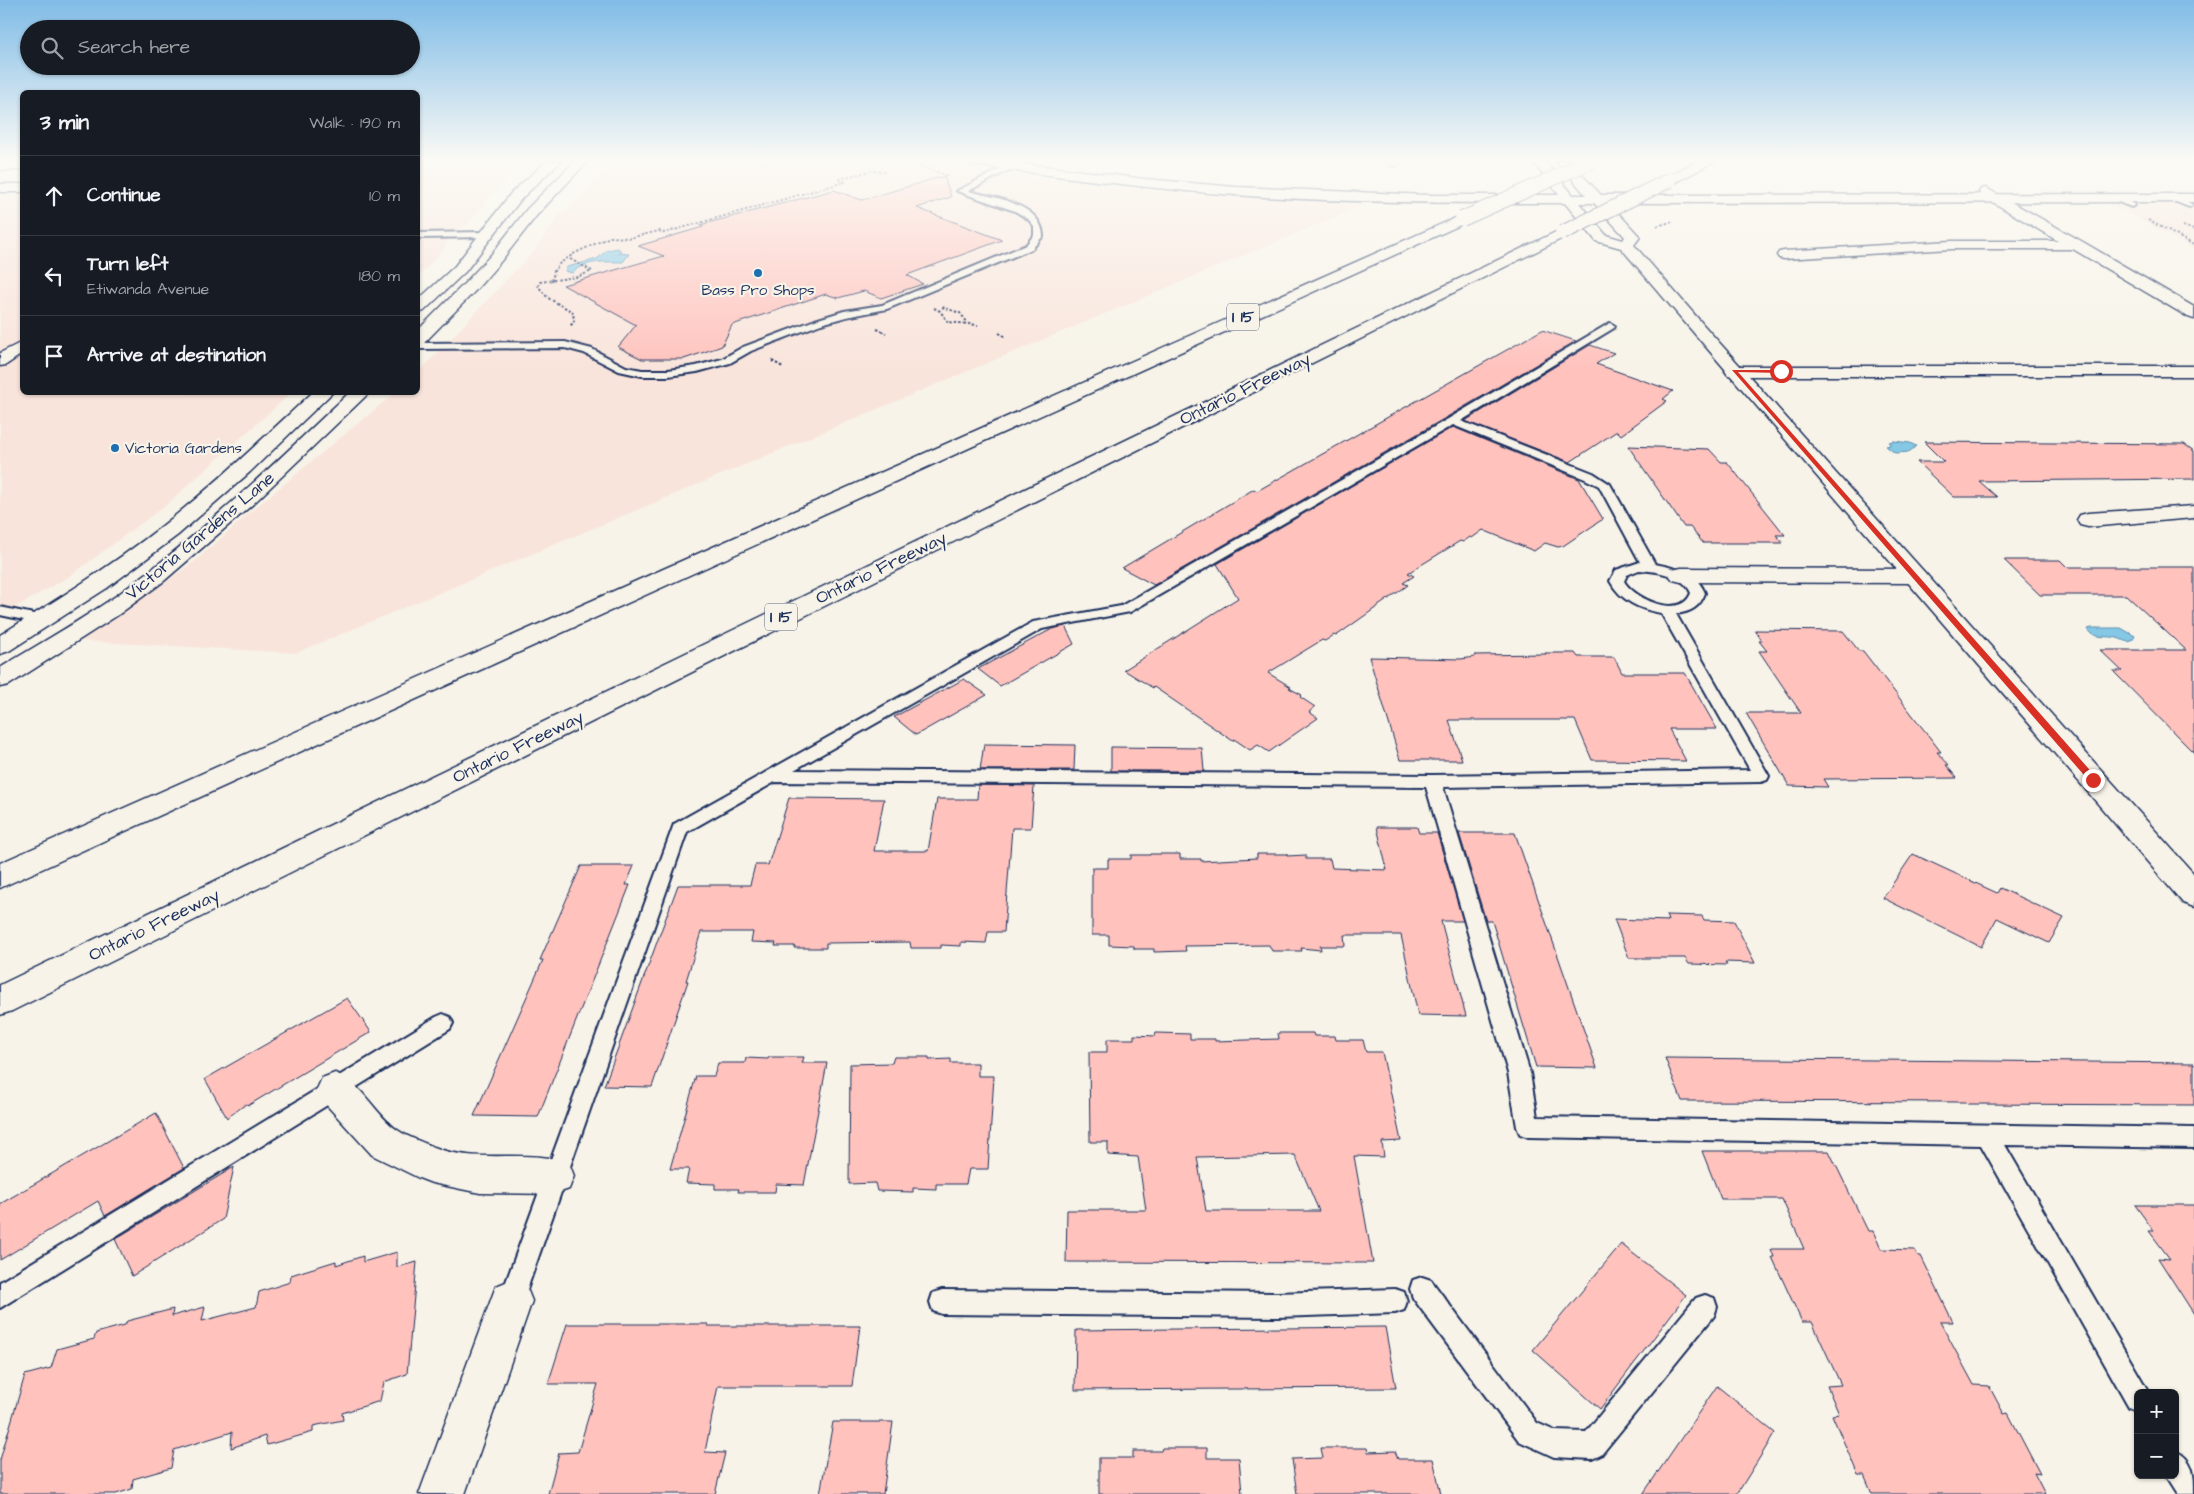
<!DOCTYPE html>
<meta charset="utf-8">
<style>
:root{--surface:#171b24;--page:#20242c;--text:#f1f3f6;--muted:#9ea1a6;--line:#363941}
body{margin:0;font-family:"Architects Daughter",sans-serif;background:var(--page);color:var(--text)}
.controls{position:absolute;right:15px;bottom:15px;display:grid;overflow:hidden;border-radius:8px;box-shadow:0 1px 4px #0004}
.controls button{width:45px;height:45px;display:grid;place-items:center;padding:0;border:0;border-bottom:1px solid var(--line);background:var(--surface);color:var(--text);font:25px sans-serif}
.stop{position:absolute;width:15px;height:15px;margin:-11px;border:4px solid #d93025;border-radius:50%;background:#fff}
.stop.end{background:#d93025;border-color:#fff;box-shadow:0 1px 5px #0008}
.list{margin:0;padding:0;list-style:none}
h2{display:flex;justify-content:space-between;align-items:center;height:65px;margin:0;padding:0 20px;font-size:21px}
h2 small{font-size:16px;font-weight:400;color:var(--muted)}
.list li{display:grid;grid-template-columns:32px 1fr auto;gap:15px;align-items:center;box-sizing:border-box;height:80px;padding:0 20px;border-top:1px solid var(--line)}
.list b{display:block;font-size:19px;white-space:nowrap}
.list p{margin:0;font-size:16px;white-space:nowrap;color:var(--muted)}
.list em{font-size:16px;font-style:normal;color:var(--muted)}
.icon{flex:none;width:28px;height:28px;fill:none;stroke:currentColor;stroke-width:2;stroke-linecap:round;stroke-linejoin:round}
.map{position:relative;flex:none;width:2194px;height:1494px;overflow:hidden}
.search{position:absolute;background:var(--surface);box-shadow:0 1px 4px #0004;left:20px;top:20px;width:400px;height:55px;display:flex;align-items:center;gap:12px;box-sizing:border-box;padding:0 18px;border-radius:28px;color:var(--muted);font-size:19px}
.panel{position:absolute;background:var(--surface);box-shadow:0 1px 4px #0004;left:20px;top:90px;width:400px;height:305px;border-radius:8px}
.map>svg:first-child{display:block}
</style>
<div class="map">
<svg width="2194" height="1494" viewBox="0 0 2194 1494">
<rect width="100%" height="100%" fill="#f7f3e8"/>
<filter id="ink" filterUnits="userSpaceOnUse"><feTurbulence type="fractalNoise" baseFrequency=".02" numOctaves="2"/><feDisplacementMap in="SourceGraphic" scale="10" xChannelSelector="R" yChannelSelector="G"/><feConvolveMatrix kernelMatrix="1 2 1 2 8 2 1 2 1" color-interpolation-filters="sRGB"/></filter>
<g filter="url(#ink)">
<path fill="#f9e4db" d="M418,161h111l-33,28 -30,37 -8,2 -13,16v4l-27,29z
M613,161h282l286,33 183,11 -1068,448 -215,-12 113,-79 67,-59 134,-110 23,-1v-19l117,-123 24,-34 10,-7z
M0,195h22v197l269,1 -124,111 -97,72 -70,40z
M2109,203h85v46z"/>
<path fill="#84c8e5" stroke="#5a8baf" d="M618,248l3,3 -3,2 11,1 -6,8c-18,0 -38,-2 -51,11l-7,-2 2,-4 30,-8 10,-9z
M1894,441l16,2 6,3 -7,6 -14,1 -9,-7 4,-1 -1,-3z
M2092,628h29l14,8 -3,5c-6,2 -8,-1 -15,-3 -10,-3 -23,2 -29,-9z"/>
<path fill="#ffc2bd" stroke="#1b2f5e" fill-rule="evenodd" d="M944,176l7,21 -34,11 85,32 -95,35 16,9 -42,14 -17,-7 -26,7 -12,-4 -94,31 -10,21 -38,13h-42l-24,-12 18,-22 -73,-40 101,-29 -26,-10 65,-19 -3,-2 134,-35 28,10z
M1542,330l34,11 -129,76 -293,168 -32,-17 132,-79 3,2z
M1590,345l24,8 -18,11 77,27 -10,8 4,2 -46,34 -4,-4 -47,31 -105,-41z
M1453,427l126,52 24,40 -40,27 -5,1 -13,-4 -11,8 -51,-21 -11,8 -2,-1 -7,5 -3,-1 -52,32 6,3 -11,7 5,2 -72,51 -2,-1 -9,6 -3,-1 -54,33 23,14 -2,1 13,7 -2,2 15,10 -6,5 9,6 -49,34 -11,-7 -8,5 -16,-11 -1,2 -79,-54 -1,1 -29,-18 114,-72 -21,-34z
M1924,442l260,2 10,7v28l-215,2 18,16h-43l-37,-35h27z
M1628,446l81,3 12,13h6l58,73h-9l7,8h-80l-13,-16h-6z
M2004,560h56l7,7h127v186l-81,-82h9l-22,-21h86l-60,-55h-86z
M1065,626l9,18 -74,42 -22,-17 74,-40z
M1755,630l88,1 16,20h4l78,101h-4l12,13h-3l11,13 -134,1 5,8 -39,-1 -43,-73h55l-42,-62h8l-8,-10h3z
M1545,653h30l3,4h36l8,16h63l32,56h-48l17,32 -94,-1 -17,-40h-126l13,40h-62l-31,-103 92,2 14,-2v-2l71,-1z
M964,679l23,16 -71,40 -22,-18z
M984,744l91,1 -1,25h-94z
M1111,747l91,1 2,23h-93z
M978,785l56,1 -3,42h-19l-8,104h-16l-2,11 -25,-1v4l-20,-1v3h-30l-1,-6 -84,1v5h-32l1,-2h-20l1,-3 -25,-1 2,-10h-52l-15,49h2l-36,106 -48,-1 74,-201h72l5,-20h13l21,-67 95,1 -10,52h54l9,-52h40z
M1377,827h40l2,6h18l26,88h-22l25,95 -48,-1 -17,-80h-57l1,11h-25l1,4 -20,-2 1,3h-30l-3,-6 -84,1 1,5 -32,1v-3h-20v-3l-25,-1v-10h-17v-67h16v-9h23v-4h19v-1h30v5h21v2l56,-3v-4h30v2l19,-1v4h24l2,9 55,2z
M1459,833h56l82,235 -61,-1 -44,-146h-6z
M1913,854l84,39 3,-5 64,30 -15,25 -52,-25 -16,29 -98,-49z
M581,866h53l-8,19h4l-92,232 -64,-1 69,-156h-3z
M1666,915l36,1 2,4 30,1 21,42 -30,-1 2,3 -38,-1 -4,-6h-56l-15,-39 54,2z
M347,998l24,34 -122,73 -3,-1 -19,14 -22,-39z
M1156,1033l34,1v5h25v2l64,-2 -1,-6h35l1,3h21l1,4h27l3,12h16l19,89 -19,1 2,15 -30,-1 19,107 -307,-1 1,-52h79l-8,-53 -30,-2v-13h-18l-1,-90h18v-13h27v-4l21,1zM1295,1155l24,56h-113l-9,-54z
M769,1057h35l-2,6h25l-23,122 -28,-1 -1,8h-37l1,-3h-24v-5l-29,-1 3,-14h-19l26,-93h18l4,-13h27l1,-5 22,1z
M894,1057h35v3l22,-1v4h27v13h16l-6,93h-19l-3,15h-30v5l-23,-1v4l-36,-1 -2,-8 -26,1 1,-120 42,-1z
M1665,1058l529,5v42l-226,-1 -2,-2 -284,-1z
M156,1113l28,55 -79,48 -7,-15 -98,59v-56z
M1702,1151h127l39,80h5l8,18 34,1 3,6h3l32,66h-13l34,63 15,1 15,28 4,-1 32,61 -6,-1 11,21h-173l-8,-19h-6l-26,-60 7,-1 -12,-28 14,-1 -29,-63h-10l-30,-65h2l-3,-8h33l-22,-50h-61z
M234,1167l-11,52 -91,57 -17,-37z
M2135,1205h59v109l-36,-56 12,1 -21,-28h5z
M1621,1244l65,51 -86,114 -67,-59z
M397,1252v15l20,-5 -10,112 -23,8 -4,19 -38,12 1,7 -30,6v6l-46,13 -2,-9 -34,12 1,-16 -58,18 -3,18 -38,11 -1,10 -16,5h-116v-34l25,-85 26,-7 6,-19 37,-10 2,-6 29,-8 2,-4 46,-12 -1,7 33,-9 -3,14 54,-14 3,-15 31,-10 1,-7 45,-14v4l27,-9v6z
M567,1324h141v2h152l-8,60h-134l-13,66 20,1 -10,41h-167l11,-41 19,-1 20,-68h-50z
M1385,1327l11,61 -321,2 1,-60z
M1717,1386l58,47 -38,61h-94z
M833,1422h60l-10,72h-63z
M1162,1448h45v10h32l3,36h-143v-36h34v-7h28z
M1321,1448h46l1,4 27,-1 3,8h35l8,35h-144l-5,-35 31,-1z"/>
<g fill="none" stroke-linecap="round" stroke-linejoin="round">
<g stroke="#1b2f5e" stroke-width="4">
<path id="lane" d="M1008,165l7,2 -47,24c25,6 74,13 75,45l-11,13 -145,60 -41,8 -25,7 -70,27 -21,12 -33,9 -29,4h-26l-23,-5 -35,-18 -19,-5 -147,1v-6l147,-1 27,7 34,18 16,3h26l28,-4 26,-7 21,-12 72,-27 29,-9 38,-6 144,-60 8,-10v-9l-6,-7 -13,-8 -58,-20z
M2113,196h6l16,9 -4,2 -18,-7z
M2171,196h6l16,9 -4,2 -18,-7z
M486,232l3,1v4l-71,1v-5z
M1610,323l5,3 -1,2 -153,93 132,52 17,11 45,80c19,4 42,8 50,29 -5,14 -14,19 -29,21l93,162 -2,4 -6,2 -318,5 87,286 7,44 657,11v20l-189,-3 142,244 2,4h-11v18l-9,-4 -148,-262 -453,-8 -8,-3 -3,-7 -9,-54 -82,-286 -651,-5 -88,50 -164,469 -3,9 -9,3 -9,-3 -3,-9 175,-477 359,-202 88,-16 327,-187zM1453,425l132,54 14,7 41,76 -24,8 -6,11c11,20 29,28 51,32l89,157 -317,5 -639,-5 248,-141 88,-17zM1639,570c17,1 45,5 52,23 -10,27 -57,6 -67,-12l3,-6z
M0,607l48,10 2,3 -7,4 -43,-9z
M443,1014l7,3 3,6 -3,6 -450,279v-26l436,-265z
M1422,1277l9,3 106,143 18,8 31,1 110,-134 9,-3 9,3 3,9 -3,9 -113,139 -9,4 -38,-2 -35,-16 -106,-143 -3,-9 3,-9z
M1395,1289l9,3 3,9 -3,9 -9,3 -118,4 -335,-3 -9,-3 -3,-9 3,-9 9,-3 335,3z
M2175,1451c19,8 19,24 19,43h-16l-12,-19h9z"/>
</g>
<g stroke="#1b2f5e" stroke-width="3">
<path id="street" d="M1389,161h12v1l-6,4 -4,-1z
M0,162h22v8h-22z
M0,184h22v8h-22z
M1986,188l97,54 111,65v12l-6,-2 -115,-68h-122l-167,10 -5,-1 -2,-3 2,-3 5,-1 167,-10h107l-77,-46 -2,-3 2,-3z
M22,342v12l-16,11 -6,1v-13z
M1734,366h460v10h-460l-6,-1 -3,-4 3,-4z
M2194,506v12l-106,9 -8,-2 -3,-5 3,-5 8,-2z
M1681,568l234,1 8,2 4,5 -4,5 -8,2 -234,-1 -8,-2 -4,-5 4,-5z
M335,1073c29,11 40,43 64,58 10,7 24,11 35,16 43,18 95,1 135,16l5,13 -5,13 -14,5 -75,-1 -48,-10 -13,-5 -47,-23 -50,-55 -5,-11 5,-11z
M511,1280l15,6 6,15 -67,193h-46l77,-208z"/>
</g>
<g stroke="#1b2f5e" stroke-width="3">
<path id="secondary" d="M547,161h14l-39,37 -57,74 -41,39 -6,2v-13l37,-34 57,-74z
M575,161h13l-51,54 -36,46 -26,30 -51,52 -6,1v-14l45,-45 28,-30 36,-46z
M965,161h39l141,18 91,8 192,8h131l-27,-34h13l28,34h13l-30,-34h13l32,34 593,-1v8l-585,1 31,34 -6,8 74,85 486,544v33l-11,-4 -562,-655 -25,-7 -31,-38c-110,0 -220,0 -330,-8 -88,-6 -176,-19 -264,-30zM1579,203h15l31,34 -2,3 -17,-5z
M313,392h20l-83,80 -72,63 -71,53 -98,63 -9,3v-19c55,-34 110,-68 161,-108 54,-42 102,-89 152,-135z
M350,392h20l-117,112 -89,77 -46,34 -109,70 -9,2v-19c39,-24 78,-46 116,-72 84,-60 159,-133 234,-204z"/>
</g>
<g stroke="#1b2f5e" stroke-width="3">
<path id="highway" d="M1698,161h17l-40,22h-10l-2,-3 2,-3z
M1462,215l5,1 2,3 -2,3 -1467,666v-25z
M1562,229l5,1 2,3 -2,3 -1555,775 -12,4v-30z"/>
</g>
<path stroke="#1b2f5e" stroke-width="2" stroke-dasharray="2.5 2" stroke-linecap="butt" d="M919,166l30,10
M2148,220l46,25
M1657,226l17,-5
M2183,226l11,4
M570,259l22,12 -15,6 -37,5 -2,4 10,12 25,14 1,10 -4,4
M552,281l2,-10 5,-7 16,-11 35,-16 19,1 30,-7 5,2 181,-51 -7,-3 33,-8 16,1
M942,307l18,6 8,10
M934,308l6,3 8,11 30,3
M877,329l9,4
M999,333l7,4
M772,361l11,6"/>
<use href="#lane" fill="#f7f3e8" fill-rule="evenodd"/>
<use href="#street" fill="#f7f3e8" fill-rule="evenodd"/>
<use href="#secondary" fill="#f7f3e8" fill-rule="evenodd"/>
<use href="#highway" fill="#f7f3e8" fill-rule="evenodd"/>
<g stroke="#1b2f5e" stroke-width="16" stroke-linecap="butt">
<path id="highway-bridge" d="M1462,219l130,-58
M1562,233l108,-53"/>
</g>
<use href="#highway-bridge" stroke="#f7f3e8" stroke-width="14"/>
</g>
</g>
<linearGradient id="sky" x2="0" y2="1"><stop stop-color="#80bce7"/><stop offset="0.43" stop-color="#fbfaf5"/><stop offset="1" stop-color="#fbfaf5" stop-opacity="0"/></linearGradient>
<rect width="2194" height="371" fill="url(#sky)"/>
<path fill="#d93025" d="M1732,370h51l-2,3 -43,-1 358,405v5h-6z"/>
<g fill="#1f6fb2" stroke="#f7f3e8" stroke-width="2">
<circle cx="758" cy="273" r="5"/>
<circle cx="115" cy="448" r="5"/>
</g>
<g text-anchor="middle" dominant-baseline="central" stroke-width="4.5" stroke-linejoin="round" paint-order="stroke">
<g font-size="15" fill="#1b2f5e" stroke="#f7f3e8">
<text x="758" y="290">Bass Pro Shops</text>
<text x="125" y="448" text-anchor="start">Victoria Gardens</text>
</g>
<g fill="#f7f3e8" stroke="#5d6a87" stroke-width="1">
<rect x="1227" y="303.5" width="32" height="27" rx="4"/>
<rect x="765" y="603.5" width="32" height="27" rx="4"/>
</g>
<g font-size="16" font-weight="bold" fill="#1b2f5e">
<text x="1243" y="317">I 15</text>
<text x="781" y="617">I 15</text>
</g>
<g font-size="18" fill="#1b2f5e" stroke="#f7f3e8">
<text transform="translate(1245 389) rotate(-26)">Ontario Freeway</text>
<text transform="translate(200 536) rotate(-40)">Victoria Gardens Lane</text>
<text transform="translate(881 568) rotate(-26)">Ontario Freeway</text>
<text transform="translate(518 747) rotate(-26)">Ontario Freeway</text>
<text transform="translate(154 925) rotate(-26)">Ontario Freeway</text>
</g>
</g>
</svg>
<div class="controls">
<button>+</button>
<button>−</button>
</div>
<div class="stop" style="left:1781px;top:371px"></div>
<div class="stop end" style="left:2093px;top:780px"></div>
<div class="search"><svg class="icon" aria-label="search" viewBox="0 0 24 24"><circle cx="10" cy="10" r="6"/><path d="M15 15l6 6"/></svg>Search here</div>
<section class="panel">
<h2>3 min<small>Walk · 190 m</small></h2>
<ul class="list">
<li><svg class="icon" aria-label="ahead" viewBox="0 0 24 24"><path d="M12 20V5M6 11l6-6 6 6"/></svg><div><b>Continue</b></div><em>10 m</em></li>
<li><svg class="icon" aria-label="left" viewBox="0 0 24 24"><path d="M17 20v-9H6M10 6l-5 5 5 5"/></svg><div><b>Turn left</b><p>Etiwanda Avenue</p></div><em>180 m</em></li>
<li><svg class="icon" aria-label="arrive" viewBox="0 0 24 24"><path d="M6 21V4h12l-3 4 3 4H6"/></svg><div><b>Arrive at destination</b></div></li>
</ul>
</section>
</div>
